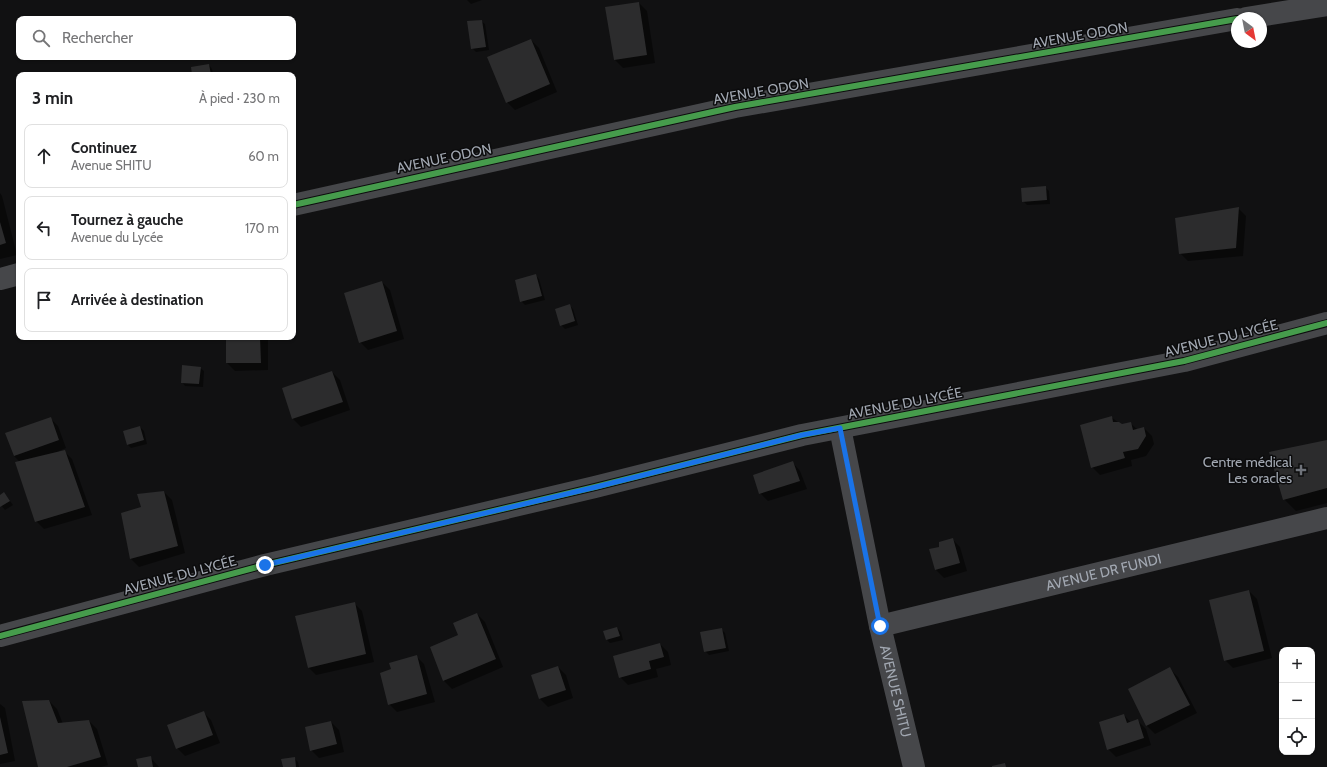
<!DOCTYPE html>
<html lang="fr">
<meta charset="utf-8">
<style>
:root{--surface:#fff;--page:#f6f6f6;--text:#202124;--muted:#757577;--line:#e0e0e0}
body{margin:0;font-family:Cabin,sans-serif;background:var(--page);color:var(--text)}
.controls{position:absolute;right:12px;bottom:12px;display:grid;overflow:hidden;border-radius:8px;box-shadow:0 1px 3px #0004}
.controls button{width:36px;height:36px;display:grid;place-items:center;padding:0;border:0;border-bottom:1px solid var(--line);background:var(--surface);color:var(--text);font:20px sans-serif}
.compass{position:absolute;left:1231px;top:12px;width:36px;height:36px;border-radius:50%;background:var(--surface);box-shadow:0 1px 3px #0004;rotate:148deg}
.stop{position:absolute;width:12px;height:12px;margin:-9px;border:3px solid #1a73e8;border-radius:50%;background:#fff}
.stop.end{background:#1a73e8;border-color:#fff;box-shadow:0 1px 4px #0008}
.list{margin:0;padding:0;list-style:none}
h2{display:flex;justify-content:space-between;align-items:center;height:52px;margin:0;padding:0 16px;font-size:17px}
h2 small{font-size:13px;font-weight:400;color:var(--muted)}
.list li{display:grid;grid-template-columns:26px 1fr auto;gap:12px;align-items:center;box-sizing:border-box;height:64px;margin:0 8px 8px;padding:0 8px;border:1px solid var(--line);border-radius:8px}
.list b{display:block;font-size:15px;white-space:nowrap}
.list p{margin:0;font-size:13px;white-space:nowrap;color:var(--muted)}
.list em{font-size:13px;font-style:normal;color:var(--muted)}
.icon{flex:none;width:22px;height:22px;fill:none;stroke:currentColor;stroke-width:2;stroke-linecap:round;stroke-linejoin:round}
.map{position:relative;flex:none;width:1327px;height:767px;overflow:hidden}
.search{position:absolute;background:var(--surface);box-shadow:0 1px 3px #0004;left:16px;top:16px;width:280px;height:44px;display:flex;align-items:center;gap:10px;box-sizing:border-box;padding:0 14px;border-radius:8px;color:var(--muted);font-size:15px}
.panel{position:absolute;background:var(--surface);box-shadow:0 1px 3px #0004;left:16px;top:72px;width:280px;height:268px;border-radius:8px}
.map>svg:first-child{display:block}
</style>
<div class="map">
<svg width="1327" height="767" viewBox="0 0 1327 767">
<rect width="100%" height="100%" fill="#111112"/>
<path fill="#0007" d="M467,0h15l-11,4z
M639,3l8,8 8,52 -32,5 -8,-8z
M481,21l4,3 4,26 -13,2 -4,-4z
M531,40l8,8 18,44 -42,18 -8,-8z
M209,65l3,4 1,6h-20z
M1045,187l4,4 1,13 -23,1 -4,-4z
M0,193l2,3 15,59 -17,4z
M1238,208l8,8 -3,40 -55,5 -8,-8z
M535,275l4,4 6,21 -20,5 -4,-4z
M382,282l8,8 14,49 -36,11 -8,-8z
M569,305l4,4 5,16 -13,4 -4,-4z
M227,337h41v33l-33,1 -8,-8z
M200,368l4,3 -1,16 -18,-1 -3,-4z
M332,372l8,8 10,30 -49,17 -8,-8 -10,-31z
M1111,417l11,8 8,-2 8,7 6,-2 8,8 2,8 -8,12 -15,4 1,6 -32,9 -8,-8z
M50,418l8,8 8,22 -7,3v1l5,-1 8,8 20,56 -48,14 -8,-8 -16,-59 -6,-6z
M140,427l4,4 3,13 -16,4 -4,-4z
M1327,442v61l-31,8 -12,-12z
M793,463l7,8 7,18 -39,12 -8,-8z
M164,492l8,8 13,53 -46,14 -8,-8 -9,-46 20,-5z
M4,493l9,12 -8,5 -5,-6v-8z
M952,539l8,8 7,24 -23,7 -8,-8 -6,-20 10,-2z
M1249,591l8,8 15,59 -39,10 -8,-8z
M354,603l8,8 12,51 -58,13 -8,-8z
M477,614l8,8 18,45 -51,22 -8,-8 -13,-33 28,-12z
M617,628l4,4 2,8 -13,3 -3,-3z
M721,629l4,4 4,18 -20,4 -4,-4z
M660,644l8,8 3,13 -15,4 2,8 -30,8 -8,-8z
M416,656l8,8 11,38 -38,10 -8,-8 3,-34z
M558,667l8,8 7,23 -25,9 -8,-8z
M1170,669l8,8 19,36 -42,21 -8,-8 -18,-36z
M49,701l8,8 6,15 26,-3 8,8 11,36 -7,2h-62z
M0,704l5,4 10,53 -15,3z
M203,712l8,8 9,23 -35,13 -8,-8z
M1124,715l7,8 7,-2 8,8 5,16 -35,12 -8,-8z
M331,722l8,8 5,22 -25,6 -8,-8z
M150,757l9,10h-20z
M294,758l4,4 1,5h-15z"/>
<path fill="#2c2c2d" d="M639,2l8,53 -33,5 -9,-53z
M482,20l4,27 -15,2 -4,-28z
M531,39l19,45 -44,19 -19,-46z
M209,64l2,11h-19l-1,-8z
M1046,186l1,14 -25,2 -1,-14z
M1239,207l-3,41 -57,6 -4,-36z
M0,222l6,21 -6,2z
M536,274l6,22 -22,6 -5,-22z
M382,281l15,50 -38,12 -15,-50z
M570,304l5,17 -15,5 -5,-17z
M226,337h34l1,26h-35z
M182,365l19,2 -2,17 -18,-1z
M332,371l11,31 -51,17 -10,-31z
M1112,416l1,6h6l3,2 9,-2 2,8 11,-3 2,9 -8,13 -15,3 2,6 -34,10 -11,-43z
M51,417l8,23 -45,16 -9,-23z
M140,426l4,14 -17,5 -4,-14z
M1327,440v48l-44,12 -14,-48z
M65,450l20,57 -50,15 -20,-60z
M793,461l7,20 -41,13 -6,-19z
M164,491l14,55 -48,13 -9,-46 20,-6 -4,-13z
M4,492l6,9 -10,6v-12z
M953,538l7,25 -25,7 -6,-21 10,-2v-5z
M1249,590l15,61 -40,10 -15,-61z
M355,602l11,52 -58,14 -13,-52z
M477,613l19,46 -53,22 -13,-34 28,-12 -5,-12z
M617,627l3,9 -14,4 -3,-9z
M722,628l4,20 -22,4 -4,-20z
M660,643l4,14 -15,4 2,8 -32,9 -6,-22z
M417,655l10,39 -39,11 -8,-32 11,-4 -2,-6z
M558,666l8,24 -27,9 -8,-24z
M1170,667l20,38 -44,21 -18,-37z
M49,700l9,23 31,-3 12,37 -34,10h-29l-16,-66z
M204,711l9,24 -37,14 -9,-24z
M1124,714l3,9 11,-4 6,19 -37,12 -8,-28z
M0,717l8,36 -8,2z
M331,721l6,23 -27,7 -5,-24z
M151,756l2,11h-15l-2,-8z
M295,757l1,10h-13l-2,-8z
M1005,763l1,4h-14v-1z"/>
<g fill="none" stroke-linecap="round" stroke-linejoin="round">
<g stroke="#46474a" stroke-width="22">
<path d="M1246,18l81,-13"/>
<path d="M293,205l442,-98 502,-88"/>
<path d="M0,279l19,-5"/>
<path id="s1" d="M840,428l40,198 34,141"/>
<path id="s2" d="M880,626l447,-108"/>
<path d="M0,636l265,-71 330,-78 207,-52 382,-74 143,-38"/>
</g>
<g stroke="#0c0c0d" stroke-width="8">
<path id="cycleway" d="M293,205l442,-98 502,-88
M0,636l265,-71 330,-78 207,-52 382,-74 143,-38"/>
</g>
<use href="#cycleway" stroke="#469c4c" stroke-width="6"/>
</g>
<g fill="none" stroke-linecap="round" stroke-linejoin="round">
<path stroke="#1a73e8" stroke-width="5" d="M265,565l331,-78 206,-52 38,-7 40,198"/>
</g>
<path fill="#6f737a" stroke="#0c0c0d" stroke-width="1.5" d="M1299 464h4v4h4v4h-4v4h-4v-4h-4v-4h4z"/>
<g text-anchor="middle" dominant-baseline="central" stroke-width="3" stroke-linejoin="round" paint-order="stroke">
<g font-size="14" fill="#a2a8b2" stroke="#0c0c0d">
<text transform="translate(1080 35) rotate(-10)">AVENUE ODON</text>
<text transform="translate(761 91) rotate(-10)">AVENUE ODON</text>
<text transform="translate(444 158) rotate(-12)">AVENUE ODON</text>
<text transform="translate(1221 338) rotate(-14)">AVENUE DU LYCÉE</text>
<text transform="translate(905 403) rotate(-11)">AVENUE DU LYCÉE</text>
<text stroke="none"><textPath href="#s2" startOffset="230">AVENUE DR FUNDI</textPath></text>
<text transform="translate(180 575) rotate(-15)">AVENUE DU LYCÉE</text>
<text stroke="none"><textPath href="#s1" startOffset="269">AVENUE SHITU</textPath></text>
</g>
<g font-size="14" fill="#a2a8b2" stroke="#0c0c0d" text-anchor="end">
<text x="1292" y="462">Centre médical<tspan x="1292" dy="16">Les oracles</tspan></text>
</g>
</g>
</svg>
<div class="controls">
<button>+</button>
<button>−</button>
<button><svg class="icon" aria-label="locate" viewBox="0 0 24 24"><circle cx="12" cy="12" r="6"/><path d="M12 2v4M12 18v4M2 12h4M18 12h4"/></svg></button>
</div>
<svg class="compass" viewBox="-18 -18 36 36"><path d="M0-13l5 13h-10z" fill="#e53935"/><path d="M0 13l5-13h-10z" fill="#757577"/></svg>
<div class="stop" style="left:880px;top:626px"></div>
<div class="stop end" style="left:265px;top:565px"></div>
<div class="search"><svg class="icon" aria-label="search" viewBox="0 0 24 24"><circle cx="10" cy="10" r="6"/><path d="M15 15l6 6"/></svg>Rechercher</div>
<section class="panel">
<h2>3 min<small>À pied · 230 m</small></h2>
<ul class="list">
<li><svg class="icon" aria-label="ahead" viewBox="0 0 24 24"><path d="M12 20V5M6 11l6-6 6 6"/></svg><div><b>Continuez</b><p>Avenue SHITU</p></div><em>60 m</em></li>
<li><svg class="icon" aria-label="left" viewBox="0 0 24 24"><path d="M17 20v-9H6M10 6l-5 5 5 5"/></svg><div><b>Tournez à gauche</b><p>Avenue du Lycée</p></div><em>170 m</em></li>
<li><svg class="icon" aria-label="arrive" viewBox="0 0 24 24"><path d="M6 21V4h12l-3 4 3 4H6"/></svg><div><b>Arrivée à destination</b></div></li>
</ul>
</section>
</div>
